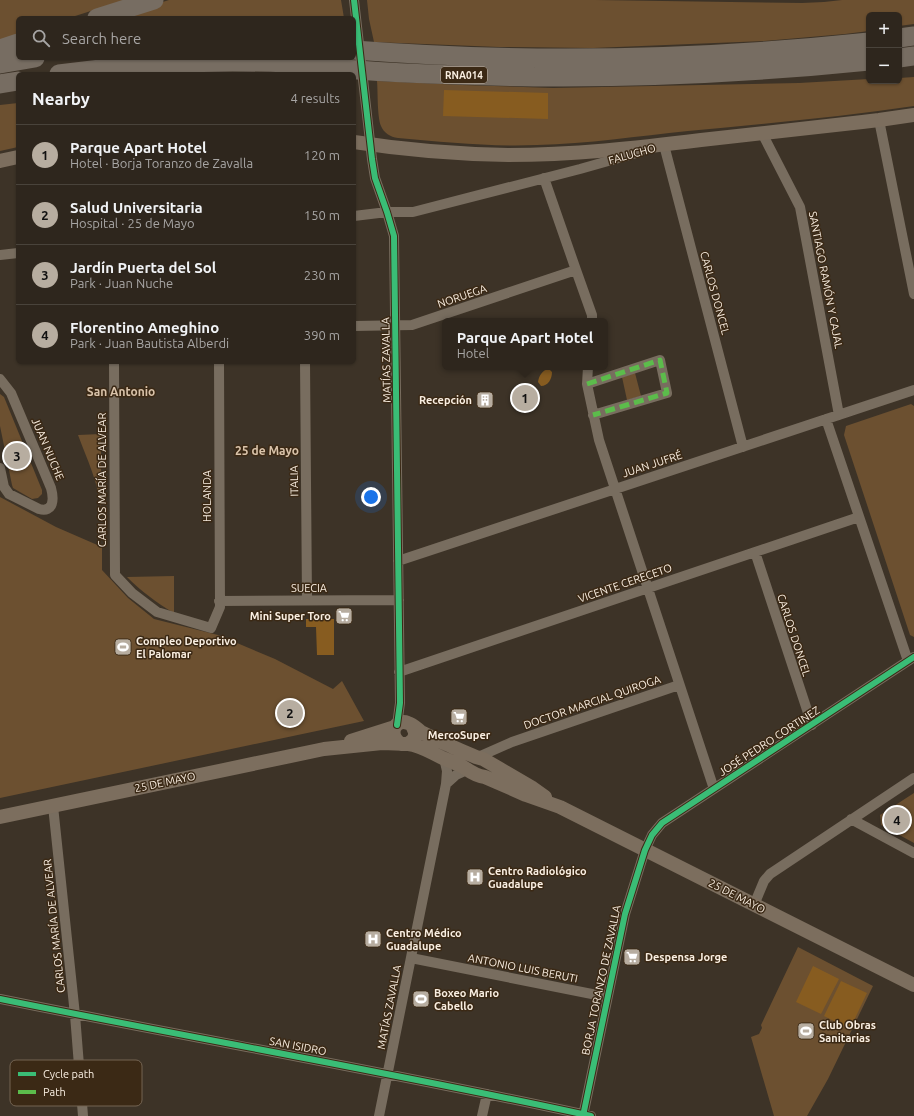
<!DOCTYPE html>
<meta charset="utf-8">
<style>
:root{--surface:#2e261d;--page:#3a322a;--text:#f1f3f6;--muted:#a7a5a4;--line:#49433b;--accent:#b7ada0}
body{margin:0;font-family:Ubuntu,sans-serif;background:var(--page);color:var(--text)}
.controls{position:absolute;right:12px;top:12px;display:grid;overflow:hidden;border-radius:6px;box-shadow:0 1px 3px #0004}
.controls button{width:36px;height:36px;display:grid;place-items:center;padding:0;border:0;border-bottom:1px solid var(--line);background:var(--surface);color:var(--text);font:20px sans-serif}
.you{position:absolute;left:371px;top:497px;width:14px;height:14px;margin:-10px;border:3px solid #fff;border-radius:50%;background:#1a73e8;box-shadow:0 0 0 6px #1a73e833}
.badge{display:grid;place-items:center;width:26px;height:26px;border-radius:50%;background:var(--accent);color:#111;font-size:13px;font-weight:700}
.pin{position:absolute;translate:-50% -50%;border:2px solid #fff;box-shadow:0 1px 4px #0006}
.popup{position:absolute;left:442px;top:318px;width:166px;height:52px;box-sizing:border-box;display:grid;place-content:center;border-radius:6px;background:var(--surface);filter:drop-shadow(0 1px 3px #0005);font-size:13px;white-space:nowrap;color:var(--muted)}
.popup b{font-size:15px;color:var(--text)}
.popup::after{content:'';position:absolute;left:50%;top:100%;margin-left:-8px;border:8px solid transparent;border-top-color:var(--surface)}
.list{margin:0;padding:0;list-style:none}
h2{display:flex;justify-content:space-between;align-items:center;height:52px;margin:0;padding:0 16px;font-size:17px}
h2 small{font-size:13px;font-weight:400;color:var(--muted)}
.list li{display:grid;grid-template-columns:26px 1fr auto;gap:12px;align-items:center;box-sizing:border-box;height:60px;padding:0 16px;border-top:1px solid var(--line)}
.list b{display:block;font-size:15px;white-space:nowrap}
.list p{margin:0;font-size:13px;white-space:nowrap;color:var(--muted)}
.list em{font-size:13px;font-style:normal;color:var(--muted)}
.icon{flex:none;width:22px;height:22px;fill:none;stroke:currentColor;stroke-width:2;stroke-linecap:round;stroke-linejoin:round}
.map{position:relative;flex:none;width:914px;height:1116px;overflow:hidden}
.search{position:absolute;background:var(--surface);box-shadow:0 1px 3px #0004;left:16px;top:16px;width:340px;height:44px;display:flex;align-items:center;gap:10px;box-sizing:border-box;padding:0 14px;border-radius:6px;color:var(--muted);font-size:15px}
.panel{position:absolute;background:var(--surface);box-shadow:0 1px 3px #0004;left:16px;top:72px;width:340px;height:292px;border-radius:6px}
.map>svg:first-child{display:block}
</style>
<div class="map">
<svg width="914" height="1116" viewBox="0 0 914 1116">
<rect width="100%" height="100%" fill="#3d3327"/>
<path fill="#6c5030" d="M0,0h125l-56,18h-51v16l-18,6z
M169,0h172l3,18h-232z
M367,0h229l206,3 22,-1 18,-2h72v24l-15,2v-11h-30v16l-24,3 -81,7 -171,7 -94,-1 -125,-5 -5,-23z
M235,72l49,2h-129z
M914,77v29c-75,11 -151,18 -226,25 -50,5 -100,13 -151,14 -46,2 -93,-3 -139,-7 -8,-1 -14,-5 -17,-12 -4,-10 -3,-34 -4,-45l85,4 91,3 246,-5 70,-4v2h30v-3z
M18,103v44l-18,4v-46z
M635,373l6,23 -14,4 -5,-23z
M0,394l4,3 38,93v4l-4,4 -6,1 -19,-11 -1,-3 -12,-59z
M911,404l3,2v231l-4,-2 -66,-200 2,-9z
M101,434v74c-3,-26 -14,-49 -23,-73z
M0,497l56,30 46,20v23l26,28 26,21 64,16 57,24 58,30 9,-8 22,40 -364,77z
M174,576v37c-17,-10 -33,-22 -47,-36z
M914,793v50l-33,-18 -1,-10z
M798,947l75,39 -45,93 -21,37h-33l-23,-79 8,-3 3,-6 -1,-3z"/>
<path fill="#875c20" d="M444,90l104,3v26l-105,-3z
M549,369l3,3c0,7 -4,14 -11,14l-3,-4c1,-6 4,-12 11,-13z
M306,619h28v36h-17l-1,-28h-10z
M813,966l26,13 -18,35 -25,-12z
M841,981l26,12 -17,36 -26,-13z"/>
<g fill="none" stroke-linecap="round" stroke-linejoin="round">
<path stroke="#786d5f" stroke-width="10" d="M354,0l18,159 3,19 12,34 7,24 6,467 -3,22
M879,120l35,174
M762,133l38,74 39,208
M659,146l5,-1 79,302
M544,178l32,92 16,45v6
M354,216l33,-4h26l167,-43 60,-17
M0,255l18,-2
M354,326l58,-1 164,-55
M114,362l1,213 17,18 25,19 54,16 9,-21 -1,-245
M305,362l2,238
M588,367l-1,17 12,56 115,349
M0,379l11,14 40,95c3,11 3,25 -12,21l-30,-15 -5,-7 -4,-19
M587,384l73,-24 7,33 -74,22
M826,419l82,242
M755,552l57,173
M398,561l516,-171
M219,601l180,-1
M399,672l460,-155
M478,757l34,-15 167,-57
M446,784l10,-9 11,-5
M53,806l22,209 8,101
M851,819l63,34
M754,905l10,-24 6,-7 144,-96
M411,958l196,39
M0,999c197,40 395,74 591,117
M379,1116l67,-332 1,-13 -3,-13
M482,1116l5,-22
M583,1116l42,-202 20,-64 7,-15 10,-12 252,-166"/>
<path stroke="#7c6e5e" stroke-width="14" d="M354,142c51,8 103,12 154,13 65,0 129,-7 193,-15 60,-7 119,-13 178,-20l35,-5
M0,161l18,-4
M351,741l44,-14
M401,744c-14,-9 -6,-26 7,-21 5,1 9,6 13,9 18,9 36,17 55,25l7,2 48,28 14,10
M408,744c13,1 25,10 37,15 7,3 14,5 20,9 7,5 12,8 20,9l41,18 34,12 354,178
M0,817l324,-68 58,-6 26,1 5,-4 2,-4v-4l-3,-7"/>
<path stroke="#776d62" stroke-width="19" d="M97,18l57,-18
M899,38l15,-2
M0,49l18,-6
M354,50c171,13 344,10 515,-8
M899,58l15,-2
M0,64l35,-6
M59,74c76,-11 151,-14 228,-11 19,1 38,4 57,6 37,3 76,5 114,6 137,5 274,0 411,-14
M0,84l18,-3"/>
<path stroke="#5cbc4b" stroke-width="5" stroke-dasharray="10 5" stroke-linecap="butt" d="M587,384l73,-24 7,33 -74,22"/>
<g stroke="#3b2915" stroke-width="8">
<path id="cycleway" d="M354,0l18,159 3,19 12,34 7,24 6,467 -3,22
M0,999c197,40 395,74 591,117
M583,1116l42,-202 20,-64 7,-15 10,-12 252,-166"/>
</g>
<use href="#cycleway" stroke="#3abd76" stroke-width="6"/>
</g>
<defs>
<g id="building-square" transform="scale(0.9)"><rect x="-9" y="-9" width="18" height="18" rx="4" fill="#b7ada0" stroke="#3b2915"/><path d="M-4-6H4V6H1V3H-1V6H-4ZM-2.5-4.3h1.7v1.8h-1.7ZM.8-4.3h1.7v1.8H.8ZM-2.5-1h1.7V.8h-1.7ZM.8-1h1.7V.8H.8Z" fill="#fff"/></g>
<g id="supermarket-square" transform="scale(0.9)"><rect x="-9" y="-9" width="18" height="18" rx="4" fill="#b7ada0" stroke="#3b2915"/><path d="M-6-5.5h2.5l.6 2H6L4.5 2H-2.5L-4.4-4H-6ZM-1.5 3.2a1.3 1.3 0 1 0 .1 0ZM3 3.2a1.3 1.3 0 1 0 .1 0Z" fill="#fff"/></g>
<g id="stadium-square" transform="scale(0.9)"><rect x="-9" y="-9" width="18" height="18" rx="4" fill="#b7ada0" stroke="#3b2915"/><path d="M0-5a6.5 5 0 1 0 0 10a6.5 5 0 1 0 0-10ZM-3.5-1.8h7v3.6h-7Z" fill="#fff"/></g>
<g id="hospital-square" transform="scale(0.9)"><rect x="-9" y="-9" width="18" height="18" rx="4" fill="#b7ada0" stroke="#3b2915"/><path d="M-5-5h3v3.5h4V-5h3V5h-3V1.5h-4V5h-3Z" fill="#fff"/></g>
</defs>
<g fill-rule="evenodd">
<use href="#building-square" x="485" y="400"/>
<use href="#supermarket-square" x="344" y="616"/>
<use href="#stadium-square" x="123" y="647"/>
<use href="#supermarket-square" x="459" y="717"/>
<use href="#hospital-square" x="475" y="877"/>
<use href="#hospital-square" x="373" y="939"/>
<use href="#supermarket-square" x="632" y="957"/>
<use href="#stadium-square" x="421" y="999"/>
<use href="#stadium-square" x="806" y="1031"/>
</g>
<g text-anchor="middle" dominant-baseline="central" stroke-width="3" stroke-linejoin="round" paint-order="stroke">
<rect fill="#3b2915" stroke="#c0b3a4" stroke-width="1" x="441" y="67" width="46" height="16" rx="3"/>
<g font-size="10" font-weight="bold" fill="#f9eee1">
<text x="464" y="75">RNA014</text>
</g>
<g font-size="11" fill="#f9eee1" stroke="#3b2915">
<text transform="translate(632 154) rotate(-16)">FALUCHO</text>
<text transform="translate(826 280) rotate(79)">SANTIAGO RAMÓN Y CAJAL</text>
<text transform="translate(715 293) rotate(75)">CARLOS DONCEL</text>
<text transform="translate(462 296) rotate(-19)">NORUEGA</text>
<text transform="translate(386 360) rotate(-91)">MATÍAS ZAVALLA</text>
<text transform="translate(48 449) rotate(67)">JUAN NUCHE</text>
<text transform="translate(652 464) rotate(-18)">JUAN JUFRÉ</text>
<text transform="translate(102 480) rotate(-90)">CARLOS MARÍA DE ALVEAR</text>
<text transform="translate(294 481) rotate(-91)">ITALIA</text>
<text transform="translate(207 496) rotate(-90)">HOLANDA</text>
<text transform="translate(625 583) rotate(-19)">VICENTE CERECETO</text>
<text x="309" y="588">SUECIA</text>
<text transform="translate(794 635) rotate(72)">CARLOS DONCEL</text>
<text transform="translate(592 702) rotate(-19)">DOCTOR MARCIAL QUIROGA</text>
<text transform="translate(769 741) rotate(-33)">JOSÉ PEDRO CORTINEZ</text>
<text transform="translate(165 782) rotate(-12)">25 DE MAYO</text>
<text transform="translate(737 896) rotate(27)">25 DE MAYO</text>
<text transform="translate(54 926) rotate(-96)">CARLOS MARÍA DE ALVEAR</text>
<text transform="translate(523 968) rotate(11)">ANTONIO LUIS BERUTI</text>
<text transform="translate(601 980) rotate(-78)">BORJA TORANZO DE ZAVALLA</text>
<text transform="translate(389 1007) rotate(-79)">MATÍAS ZAVALLA</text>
<text transform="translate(298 1046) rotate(11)">SAN ISIDRO</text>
</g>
<g font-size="11" font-weight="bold" fill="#f9eee1" stroke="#3b2915" text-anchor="start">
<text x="472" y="400" text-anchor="end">Recepción</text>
<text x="331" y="616" text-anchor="end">Mini Super Toro</text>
<text x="136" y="641">Compleo Deportivo<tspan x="136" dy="13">El Palomar</tspan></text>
<text x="459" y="735" text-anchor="middle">MercoSuper</text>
<text x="488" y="871">Centro Radiológico<tspan x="488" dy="13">Guadalupe</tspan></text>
<text x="386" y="933">Centro Médico<tspan x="386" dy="13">Guadalupe</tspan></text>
<text x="645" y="957">Despensa Jorge</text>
<text x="434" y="993">Boxeo Mario<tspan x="434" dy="13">Cabello</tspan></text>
<text x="819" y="1025">Club Obras<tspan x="819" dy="13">Sanitarias</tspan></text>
</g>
<g font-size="12" font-weight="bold" fill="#d9c3aa" stroke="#3b2915">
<text x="121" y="391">San Antonio</text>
<text x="267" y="450">25 de Mayo</text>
</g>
</g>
<rect x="10" y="1060" width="132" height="46" rx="6" fill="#3b2915" stroke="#746452" stroke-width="1"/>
<rect x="18" y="1072" width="18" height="4" fill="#3abd76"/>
<rect x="18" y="1090" width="18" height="4" fill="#5cbc4b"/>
<g font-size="11" fill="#f9eee1">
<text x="43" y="1078">Cycle path</text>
<text x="43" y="1096">Path</text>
</g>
</svg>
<div class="controls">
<button>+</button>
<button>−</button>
</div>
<div class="you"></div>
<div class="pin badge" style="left:525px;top:398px">1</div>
<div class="popup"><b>Parque Apart Hotel</b>Hotel</div>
<div class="pin badge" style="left:290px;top:713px">2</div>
<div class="pin badge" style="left:17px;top:456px">3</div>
<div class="pin badge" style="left:897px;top:820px">4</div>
<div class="search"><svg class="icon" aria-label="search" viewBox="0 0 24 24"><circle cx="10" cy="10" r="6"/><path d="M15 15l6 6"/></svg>Search here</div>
<section class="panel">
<h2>Nearby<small>4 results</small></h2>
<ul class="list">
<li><span class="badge">1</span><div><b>Parque Apart Hotel</b><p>Hotel · Borja Toranzo de Zavalla</p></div><em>120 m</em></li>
<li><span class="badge">2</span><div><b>Salud Universitaria</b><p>Hospital · 25 de Mayo</p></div><em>150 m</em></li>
<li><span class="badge">3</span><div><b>Jardín Puerta del Sol</b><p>Park · Juan Nuche</p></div><em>230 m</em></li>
<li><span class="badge">4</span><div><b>Florentino Ameghino</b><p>Park · Juan Bautista Alberdi</p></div><em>390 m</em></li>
</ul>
</section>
</div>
